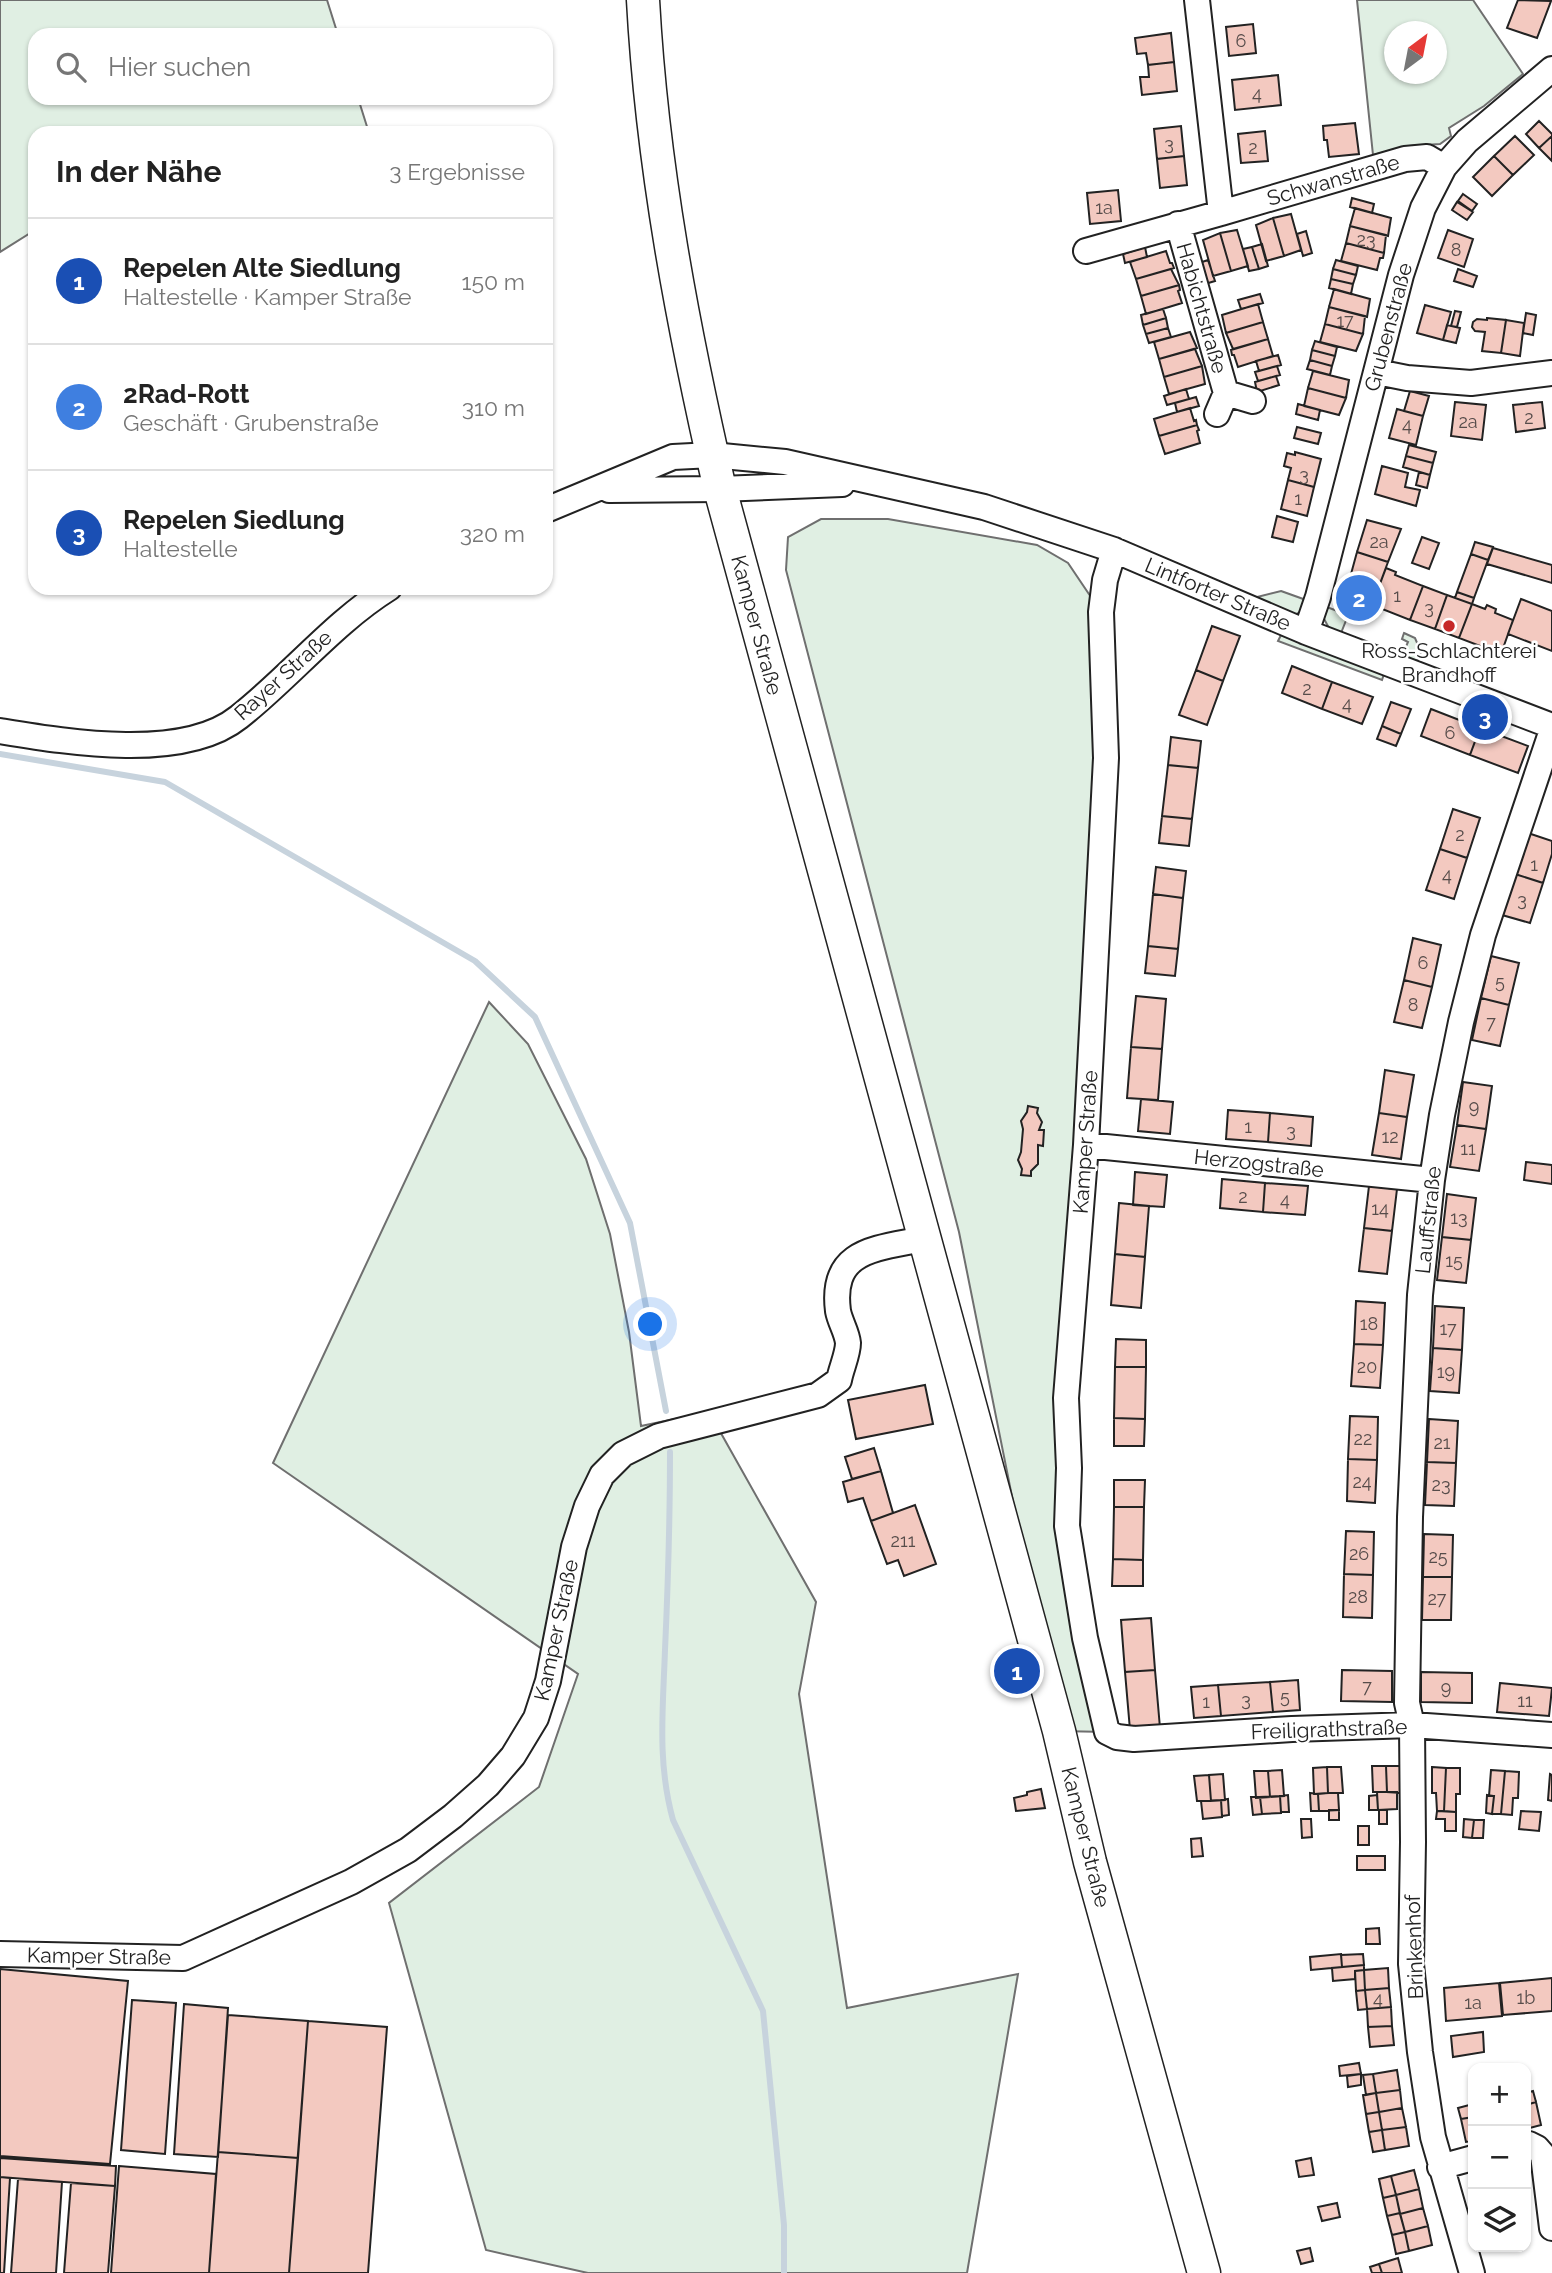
<!DOCTYPE html>
<html lang="de">
<meta charset="utf-8">
<style>
:root{--surface:#fff;--page:#f6f6f6;--text:#222;--muted:#767676;--line:#e0e0e0;--accent:#d93025}
body{margin:0;font-family:Raleway,sans-serif;background:var(--page);color:var(--text)}
.controls{position:absolute;right:21px;bottom:21px;display:grid;overflow:hidden;border-radius:14px;box-shadow:0 2px 5px #0004}
.controls button{width:63px;height:63px;display:grid;place-items:center;padding:0;border:0;border-bottom:2px solid var(--line);background:var(--surface);color:var(--text);font:35px sans-serif}
.compass{position:absolute;left:1384px;top:21px;width:63px;height:63px;border-radius:50%;background:var(--surface);box-shadow:0 2px 5px #0004;rotate:32deg}
.you{position:absolute;left:651px;top:1325px;width:24px;height:24px;margin:-18px;border:5px solid #fff;border-radius:50%;background:#1a73e8;box-shadow:0 0 0 10px #1a73e833}
.badge{display:grid;place-items:center;width:46px;height:46px;border-radius:50%;background:var(--accent);color:#fff;font-size:23px;font-weight:700}
.pin{position:absolute;translate:-50% -50%;border:4px solid #fff;box-shadow:0 2px 7px #0006}
.list{margin:0;padding:0;list-style:none}
h2{display:flex;justify-content:space-between;align-items:center;height:91px;margin:0;padding:0 28px;font-size:30px}
h2 small{font-size:23px;font-weight:400;color:var(--muted)}
.list li{display:grid;grid-template-columns:46px 1fr auto;gap:21px;align-items:center;box-sizing:border-box;height:126px;padding:0 28px;border-top:2px solid var(--line)}
.list b{display:block;font-size:26px;white-space:nowrap}
.list p{margin:0;font-size:23px;white-space:nowrap;color:var(--muted)}
.list em{font-size:23px;font-style:normal;color:var(--muted)}
.icon{flex:none;width:38px;height:38px;fill:none;stroke:currentColor;stroke-width:2;stroke-linecap:round;stroke-linejoin:round}
.map{position:relative;flex:none;width:1552px;height:2273px;overflow:hidden}
.search{position:absolute;background:var(--surface);box-shadow:0 2px 5px #0004;left:28px;top:28px;width:525px;height:77px;display:flex;align-items:center;gap:18px;box-sizing:border-box;padding:0 24px;border-radius:21px;color:var(--muted);font-size:26px}
.panel{position:absolute;background:var(--surface);box-shadow:0 2px 5px #0004;left:28px;top:126px;width:525px;height:469px;border-radius:21px}
.map>svg:first-child{display:block}
</style>
<div class="map">
<svg width="1552" height="2273" viewBox="0 0 1552 2273">
<rect width="100%" height="100%" fill="#fff"/>
<path fill="#e0efe3" stroke="#6f6f6f" stroke-width="2" fill-rule="evenodd" d="M0,0h327l11,35h-303v63h323l11,35h-334v97l-35,22z
M1357,0h116l50,74 -39,32 -35,22 2,8 -11,8 -31,2 -36,9zM1394,32h42v42h-42z
M821,519h67l149,26 31,18 33,49 -34,885 40,235 -48,-1 -100,-499 -173,-662 2,-33z
M1281,591l25,9 -2,10 -11,6 -40,-18z
M1324,606l16,6 -2,-3 17,6 -2,4 -6,-1 -6,15 -11,-3 -8,-15z
M1404,633l11,5 6,14 -5,11 -14,-7 6,-14 -6,-3z
M1281,635l103,39 -2,6 -104,-39z
M489,1002l39,42 58,115 24,75 19,98 12,94 68,-14 107,190 -17,92 48,314 171,-34 -51,299h-379l-102,-23 -97,-347 150,-116 39,-113 -305,-211z"/>
<g fill="none" stroke-linecap="round" stroke-linejoin="round">
<path stroke="#c7d3dd" stroke-width="6" d="M0,754l165,28 310,179 60,56 95,206 36,188
M670,1452c0,66 -2,132 -5,198 -2,59 -8,112 8,170l90,191 21,214v48"/>
</g>
<path fill="#f3c9c0" stroke="#222" stroke-width="2" d="M1518,0l33,1 -14,37 -30,-10z
M1253,24l3,29 -27,3 -3,-29z
M1171,33l3,29 -26,3 -2,-12 -9,1 -2,-16z
M1174,62l3,29 -35,4 -2,-18h9l-1,-12z
M1278,75l3,30 -46,5 -3,-30z
M1539,121l13,13v2l-13,12 -13,-14z
M1355,123l4,31 -30,3 -2,-17h-3l-1,-14z
M1181,126l3,30 -27,3 -3,-30z
M1265,131l3,30 -27,2 -3,-29z
M1515,136l19,19 -21,20 -19,-19z
M1552,136v25l-13,-13z
M1184,156l3,29 -27,3 -3,-29z
M1494,156l19,19 -21,21 -19,-19z
M1118,190l3,31 -31,3 -3,-31z
M1463,194l14,10 -5,7 -14,-10z
M1352,198l22,6 -2,9 -22,-6z
M1457,202l16,10 -6,8 -15,-10z
M1355,208l36,10 -3,18 -38,-10z
M1291,214l10,36 -17,6 -11,-38z
M1273,218l11,38 -18,5 -10,-36z
M1350,226l36,9 -2,18 -38,-10z
M1237,230l11,36 -17,5 -11,-38z
M1448,230l25,9 -9,28 -26,-9z
M1306,231l6,22 -9,3 -6,-22z
M1220,233l11,38 -18,5 -10,-36z
M1346,243l38,10 -1,5h-3l-3,12 -36,-9z
M1262,244l6,22 -9,3 -7,-22z
M1145,247l2,10 -22,6 -2,-9z
M1252,247l7,22 -10,2 -6,-22z
M1166,251l4,12h2l2,5 -38,11 -6,-17z
M1208,260l7,21 -10,3 -6,-21z
M1336,260l22,6 -2,9 -23,-6z
M1171,269l8,16 -38,11 -5,-17z
M1333,269l23,6 -3,9 -22,-5z
M1458,269l19,7 -4,11 -19,-6z
M1331,279l22,5 -2,10 -22,-6z
M1179,285l1,5 -2,1 4,12 -36,11 -5,-18z
M1334,289l36,10 -3,18 -38,-10z
M1260,294l3,9 -22,6 -3,-9z
M1258,304l5,18 -37,11 -4,-18z
M1425,305l26,7 -8,28 -26,-7z
M1329,307l36,9 -2,18 -38,-10z
M1163,309l3,9 -23,7 -2,-10z
M1455,311l6,1 -4,15 -6,-1z
M1526,313l10,2 -3,20 -10,-2z
M1166,318l2,10 -22,6 -3,-9z
M1487,318l19,2 -5,33 -19,-2 3,-19 -10,-1 -3,-4 1,-5 4,-3 10,1z
M1506,320l18,3 -4,33 -19,-3z
M1263,322l5,17 -35,10 -7,-16z
M1325,324l38,10 -7,17 -36,-9z
M1447,325l13,3 -4,15 -13,-3z
M1168,328l3,9 -22,6 -3,-9z
M1190,332l7,16 -38,11 -5,-17z
M1268,339l5,17 -35,11 -4,-12h-2l-1,-5z
M1315,341l22,6 -2,9 -23,-6z
M1195,349l7,17 -38,11 -5,-18z
M1312,350l23,6 -3,10 -22,-6z
M1278,355l3,10 -22,6 -3,-10z
M1310,360l22,6 -2,9 -23,-6z
M1202,366l3,18 -36,10 -5,-17z
M1277,366l3,9 -22,6 -3,-9z
M1313,371l36,9 -3,18 -38,-10z
M1276,376l3,9 -22,7 -2,-10z
M1308,388l38,10 -7,17 -35,-9z
M1186,389l3,10 -22,6 -3,-9z
M1410,391l19,5 -6,20 -19,-5z
M1196,397l3,9 -22,6 -2,-9z
M1455,402l31,3 -4,35 -31,-4z
M1542,402l3,26 -29,4 -3,-27z
M1298,404l22,6 -2,10 -22,-6z
M1190,408l4,13 2,-1 1,5 -38,11 -5,-17z
M1397,409l26,7 -7,29 -27,-7z
M1197,425l2,5 -2,1 3,12 -35,11 -6,-18z
M1297,427l24,6 -3,11 -24,-6z
M1409,445l27,7 -3,11 -27,-7z
M1295,452l26,7 -7,28 -26,-7 3,-12 -7,-2 3,-13 8,2z
M1406,456l27,7 -3,12 -27,-8z
M1382,466l26,7 -3,14 15,3 -4,16 -41,-12z
M1419,472l11,3 -3,13 -11,-3z
M1288,480l26,7 -7,29 -26,-7z
M1277,516l21,6 -5,20 -21,-5z
M1367,520l34,9 -13,33 -31,-10z
M1422,537l17,6 -10,26 -17,-6z
M1475,542l18,5 -5,13 -17,-6z
M1493,548l59,17v18l-65,-19z
M1357,552l31,10 -16,43 -17,-6 4,-10 -11,-4z
M1471,554l17,6 -14,38 -17,-6z
M1386,568l10,4 -1,3 28,11 -13,34 -38,-15z
M1423,586l24,9 -12,34 -25,-9z
M1457,592l17,6 -2,6 -17,-6z
M1447,595l25,9 -13,34 -24,-9z
M1521,599l31,12v40l-44,-17z
M1472,604l13,5 2,-4 9,4 -1,4 18,7 -12,34 -42,-16z
M1212,626l28,10 -17,45 -27,-11z
M1292,666l40,16 -10,27 -40,-16z
M1196,670l27,11 -16,44 -28,-10z
M1332,682l41,15 -11,27 -40,-15z
M1391,702l20,7 -10,25 -19,-8z
M1431,709l49,19 -10,27 -49,-19z
M1382,726l19,8 -5,12 -19,-7z
M1480,728l48,18 -10,27 -48,-18z
M1171,737l30,4 -3,27 -30,-3z
M1168,765l30,3 -6,51 -30,-3z
M1453,809l27,9 -13,40 -27,-9z
M1162,816l30,3 -3,27 -30,-3z
M1528,833l24,8v13l-9,29 -28,-9z
M1440,849l27,9 -13,41 -28,-9z
M1156,867l30,4 -3,27 -30,-4z
M1515,874l28,9 -13,40 -28,-8z
M1153,894l30,4 -5,51 -30,-3z
M1413,938l28,7 -9,42 -28,-7z
M1148,946l30,3 -3,27 -30,-3z
M1491,956l28,7 -10,42 -28,-7z
M1404,980l28,7 -10,41 -28,-6z
M1136,996l30,3 -4,50 -31,-2z
M1481,998l28,7 -9,41 -28,-6z
M1131,1047l31,2 -4,51 -31,-2z
M1385,1070l29,5 -7,42 -28,-4z
M1463,1082l29,4 -6,43 -29,-4z
M1141,1099l32,3 -3,32 -32,-3z
M1028,1106l10,2 -1,5 5,9 -3,8h5l-1,16 -5,-1v19l-7,7v5l-10,-1 1,-6 -4,-9 3,-8 2,-23 -2,-8 6,-9z
M1228,1110l42,3 -2,29 -42,-3z
M1270,1113l43,4 -2,29 -43,-4z
M1379,1113l28,4 -6,42 -29,-4z
M1457,1125l29,4 -7,42 -29,-4z
M1526,1162l26,3v19l-28,-4z
M1135,1172l32,3 -3,32 -31,-2z
M1222,1179l43,4 -2,29 -43,-4z
M1265,1183l43,3 -3,29 -42,-3z
M1369,1186l28,3 -5,42 -28,-3z
M1447,1194l29,4 -5,42 -29,-3z
M1119,1203l30,3 -4,51 -30,-3z
M1364,1228l28,3 -5,43 -28,-3z
M1442,1237l29,3 -5,43 -29,-3z
M1115,1254l30,3 -4,51 -30,-3z
M1356,1301l29,2 -2,42 -29,-1z
M1435,1306l29,2 -2,42 -29,-2z
M1116,1339l30,1v27h-31z
M1354,1344l29,1 -3,43 -29,-2z
M1433,1348l29,2 -3,43 -29,-2z
M1115,1367h31l-1,52 -31,-1z
M925,1385l8,39 -77,15 -8,-39z
M1350,1416l28,1 -1,43 -29,-1z
M1114,1418l31,1 -1,27h-30z
M1429,1419l29,2 -2,42 -29,-1z
M874,1448l7,23 -29,8 -7,-22z
M1348,1459l29,1 -2,43 -28,-2z
M1427,1462l29,1 -2,43 -29,-1z
M881,1471l12,42 -22,8 -8,-23 -15,4 -5,-20z
M1114,1480h31l-1,27h-30z
M915,1505l21,59 -32,12 -6,-16 -11,4 -16,-43z
M1114,1507h30l-1,53 -30,-1z
M1346,1531l28,1 -1,43 -29,-1z
M1424,1534l29,1 -1,42h-29z
M1113,1559l30,1v26h-31z
M1344,1574l29,1 -1,43 -29,-1z
M1423,1577h29l-1,43h-29z
M1151,1618l4,52 -30,2 -4,-52z
M1155,1670l5,58 -30,2 -5,-58z
M1342,1670l50,1v31l-51,-1z
M1421,1672l51,1v30l-51,-1z
M1298,1680l2,30 -27,2 -3,-30z
M1270,1682l3,30 -52,4 -3,-31z
M1500,1683l52,5 -3,28 -52,-4z
M1218,1685l3,31 -27,2 -3,-31z
M1372,1766h14l1,26h-14z
M1386,1766h15v27l-14,-1z
M1327,1767h14l2,26h-15z
M1327,1767l1,26 -14,1 -1,-26z
M1432,1767l14,1 -2,43h-7l-1,-18h-4z
M1446,1768h14v26h-4v18l-12,-1z
M1282,1770l2,26 -14,1 -2,-26z
M1491,1770l14,1 -4,43h-9l2,-18h-5z
M1254,1771h14l2,26 -14,1z
M1505,1771l14,1 -1,26h-5l-1,17 -11,-1z
M1223,1774l2,26 -14,1 -2,-26z
M1550,1774l2,1v26l-4,-1z
M1209,1775l2,26h-14l-3,-25z
M1041,1789l4,19 -29,3 -2,-13 13,-3v-3z
M1377,1792h20v17l-19,1z
M1310,1793l8,1 1,17h-8z
M1328,1793h10l1,17 -20,1 -1,-17z
M1288,1795l1,17h-8l-1,-16z
M1377,1795l1,15h-9v-14z
M1487,1795l7,1 -2,18 -6,-1z
M1280,1796l1,17 -19,1 -2,-17z
M1251,1797h9l2,17 -9,1z
M1228,1799l1,16 -7,1 -1,-16z
M1221,1800l1,17 -19,2 -2,-18z
M1329,1810h10v10h-10z
M1379,1810h8v14h-8z
M1437,1811l19,1v19h-11v-12h-9z
M1521,1811l20,1 -2,19 -20,-2z
M1301,1819h10l1,18 -10,1z
M1464,1819l10,1 -2,18 -9,-1z
M1474,1820h10l-1,18h-11z
M1358,1826h11v19h-11z
M1201,1838l2,18 -11,1 -1,-18z
M1357,1856h28v14h-28z
M1379,1928l1,16h-14v-15z
M1341,1954l1,13 -31,3 -1,-13z
M1363,1954l1,11 -22,2 -1,-12z
M1364,1965v5l-9,1v8l-22,2 -1,-13z
M1388,1968l1,20 -24,2 -1,-20z
M0,1969l128,12 -18,183 -110,-8z
M1364,1970l1,20 -9,1 -1,-20z
M1552,1978v33l-49,4 -3,-32z
M1499,1983l3,33 -56,5 -2,-33z
M1389,1988l2,19 -24,2 -2,-19z
M1365,1990l2,19 -9,1 -2,-19z
M132,2000l44,3 -11,151 -44,-4z
M184,2004l44,4 -10,149 -44,-3z
M1391,2007l1,19 -24,1 -1,-18z
M228,2015l80,6 -10,137 -80,-6z
M308,2021l79,6 -19,246h-79z
M1392,2026l2,19 -24,2 -2,-20z
M1483,2032l1,20 -31,5 -2,-21z
M1359,2063l2,11 -21,2 -1,-10z
M1397,2070l3,20 -24,3 -3,-19z
M1361,2074v11l-13,2 -1,-11z
M1373,2074l3,19 -10,2 -3,-20z
M1400,2090l2,18 -23,4 -3,-19z
M1533,2091l3,11 -10,3v-12z
M1376,2093l3,19 -13,2 -3,-19z
M1536,2102l5,23 -15,4v-24z
M1473,2104v13l-12,2 -3,-11z
M1402,2108l4,19 -24,3 -3,-18z
M1379,2112l3,18 -13,2 -3,-18z
M1473,2117v24l-7,1 -5,-23z
M1406,2127l3,19 -24,4 -3,-20z
M1382,2130l3,20 -12,2 -4,-20z
M218,2152l80,6 -9,115h-80z
M0,2158l116,8 -1,20 -115,-9z
M1311,2158l3,17 -15,2 -3,-16z
M119,2166l97,8 -7,99h-98z
M1414,2170l5,19 -23,6 -5,-19z
M1391,2176l5,19 -13,3 -4,-19z
M0,2177l10,1 -6,95h-4z
M18,2179l44,3 -6,91h-45z
M71,2183l44,3 -7,87h-44z
M1419,2189l4,19 -23,6 -4,-19z
M1396,2195l4,18 -13,3 -4,-18z
M1337,2203l3,14 -18,4 -4,-14z
M1423,2208l5,18 -23,6 -5,-18z
M1400,2213l5,19 -13,3 -5,-19z
M1428,2226l4,19 -23,6 -4,-19z
M1405,2232l4,19 -13,3 -4,-19z
M1310,2248l3,13 -12,3 -4,-13z
M1398,2258l4,15h-20l-3,-9z
M1379,2264l3,9h-10l-2,-6z"/>
<g fill="none" stroke-linecap="round" stroke-linejoin="round">
<g stroke="#222" stroke-width="28">
<path id="minor" d="M1197,0l24,213 184,-54 22,-2 17,10
M1178,224l48,169 -9,21
M1086,251l135,-38
M1377,372l30,6 64,5 81,-10
M1226,393l27,8
M609,490l111,-1 122,-5
M546,510l127,-53 39,-2 73,7 199,45 130,43 192,82 246,94
M1114,550l-9,30 -4,32 5,146 -20,387 -20,253 3,70 -2,58 18,112 22,94 10,5 17,2 158,-10 120,-4 140,10
M1306,632l12,-35 83,-322 22,-67 21,-41 23,-26 85,-72
M0,731c67,11 183,31 239,-14 52,-41 94,-94 150,-129
M1086,1145l346,35
M0,1954l183,4 168,-76 57,-32 45,-34 35,-31 25,-29 23,-38 12,-37 26,-134 13,-41 15,-31 21,-21 36,-18 159,-41 21,-15c2,-11 9,-26 9,-37 -1,-11 -8,-21 -10,-32 -8,-62 38,-62 85,-72
M1526,2145l3,-1 8,4 6,7 9,73
M1440,2167l33,-9
M1472,2273l-39,-136 -13,-85 -9,-88 2,-122 -1,-117 -5,-22 3,-186 10,-222 12,-115 10,-65 19,-93 22,-87 69,-205"/>
</g>
<g stroke="#222" stroke-width="35">
<path id="major" d="M643,0c9,166 40,328 77,489l339,1242 31,131 114,411"/>
</g>
<use href="#minor" stroke="#fff" stroke-width="24"/>
<use href="#major" stroke="#fff" stroke-width="32"/>
</g>
<circle fill="#c62828" stroke="#fff" stroke-width="2.5" cx="1449" cy="626" r="7"/>
<g text-anchor="middle" dominant-baseline="central" stroke-width="5" stroke-linejoin="round" paint-order="stroke">
<g font-size="18" fill="#564c4a">
<text x="1241" y="40">6</text>
<text x="1257" y="93">4</text>
<text x="1169" y="143">3</text>
<text x="1253" y="147">2</text>
<text x="1104" y="207">1a</text>
<text x="1366" y="239">23</text>
<text x="1456" y="249">8</text>
<text x="1345" y="320">17</text>
<text x="1529" y="417">2</text>
<text x="1468" y="421">2a</text>
<text x="1407" y="424">4</text>
<text x="1304" y="474">3</text>
<text x="1298" y="498">1</text>
<text x="1379" y="541">2a</text>
<text x="1397" y="595">1</text>
<text x="1429" y="607">3</text>
<text x="1307" y="688">2</text>
<text x="1347" y="703">4</text>
<text x="1450" y="732">6</text>
<text x="1460" y="834">2</text>
<text x="1534" y="864">1</text>
<text x="1447" y="874">4</text>
<text x="1522" y="899">3</text>
<text x="1423" y="962">6</text>
<text x="1500" y="981">5</text>
<text x="1413" y="1004">8</text>
<text x="1491" y="1022">7</text>
<text x="1474" y="1106">9</text>
<text x="1248" y="1126">1</text>
<text x="1291" y="1130">3</text>
<text x="1390" y="1136">12</text>
<text x="1468" y="1148">11</text>
<text x="1243" y="1196">2</text>
<text x="1285" y="1199">4</text>
<text x="1380" y="1208">14</text>
<text x="1459" y="1217">13</text>
<text x="1454" y="1260">15</text>
<text x="1369" y="1323">18</text>
<text x="1448" y="1328">17</text>
<text x="1367" y="1366">20</text>
<text x="1446" y="1371">19</text>
<text x="1363" y="1438">22</text>
<text x="1442" y="1442">21</text>
<text x="1362" y="1481">24</text>
<text x="1441" y="1484">23</text>
<text x="903" y="1540">211</text>
<text x="1359" y="1553">26</text>
<text x="1438" y="1556">25</text>
<text x="1358" y="1596">28</text>
<text x="1437" y="1598">27</text>
<text x="1367" y="1686">7</text>
<text x="1446" y="1687">9</text>
<text x="1285" y="1696">5</text>
<text x="1246" y="1699">3</text>
<text x="1525" y="1700">11</text>
<text x="1206" y="1701">1</text>
<text x="1526" y="1997">1b</text>
<text x="1378" y="1998">4</text>
<text x="1473" y="2002">1a</text>
</g>
<g font-size="21" fill="#222" stroke="#fff">
<text transform="translate(1333 180) rotate(-16)">Schwanstraße</text>
<text transform="translate(1202 308) rotate(74)">Habichtstraße</text>
<text transform="translate(1388 327) rotate(-75)">Grubenstraße</text>
<text transform="translate(1218 594) rotate(23)">Lintforter Straße</text>
<text transform="translate(757 625) rotate(75)">Kamper Straße</text>
<text transform="translate(283 675) rotate(-42)">Rayer Straße</text>
<text transform="translate(1085 1142) rotate(-86)">Kamper Straße</text>
<text transform="translate(1259 1163) rotate(6)">Herzogstraße</text>
<text transform="translate(1428 1220) rotate(-84)">Lauffstraße</text>
<text transform="translate(556 1630) rotate(-78)">Kamper Straße</text>
<text transform="translate(1329 1729) rotate(-2)">Freiligrathstraße</text>
<text transform="translate(1086 1837) rotate(76)">Kamper Straße</text>
<text transform="translate(1414 1947) rotate(-92)">Brinkenhof</text>
<text transform="translate(99 1956) rotate(1)">Kamper Straße</text>
</g>
<g font-size="21" fill="#222" stroke="#fff">
<text x="1449" y="650">Ross-Schlachterei<tspan x="1449" dy="24">Brandhoff</tspan></text>
</g>
</g>
</svg>
<div class="controls">
<button>+</button>
<button>−</button>
<button><svg class="icon" aria-label="layers" viewBox="0 0 24 24"><path d="M12 4l9 5-9 5-9-5zM3 14l9 5 9-5"/></svg></button>
</div>
<svg class="compass" viewBox="-18 -18 36 36"><path d="M0-13l5 13h-10z" fill="#e53935"/><path d="M0 13l5-13h-10z" fill="#767676"/></svg>
<div class="you"></div>
<div class="pin badge" style="left:1017px;top:1671px;background:#1a4fb4">1</div>
<div class="pin badge" style="left:1359px;top:598px;background:#3f7fe0">2</div>
<div class="pin badge" style="left:1485px;top:717px;background:#1a4fb4">3</div>
<div class="search"><svg class="icon" aria-label="search" viewBox="0 0 24 24"><circle cx="10" cy="10" r="6"/><path d="M15 15l6 6"/></svg>Hier suchen</div>
<section class="panel">
<h2>In der Nähe<small>3 Ergebnisse</small></h2>
<ul class="list">
<li><span class="badge" style="background:#1a4fb4">1</span><div><b>Repelen Alte Siedlung</b><p>Haltestelle · Kamper Straße</p></div><em>150 m</em></li>
<li><span class="badge" style="background:#3f7fe0">2</span><div><b>2Rad-Rott</b><p>Geschäft · Grubenstraße</p></div><em>310 m</em></li>
<li><span class="badge" style="background:#1a4fb4">3</span><div><b>Repelen Siedlung</b><p>Haltestelle</p></div><em>320 m</em></li>
</ul>
</section>
</div>
